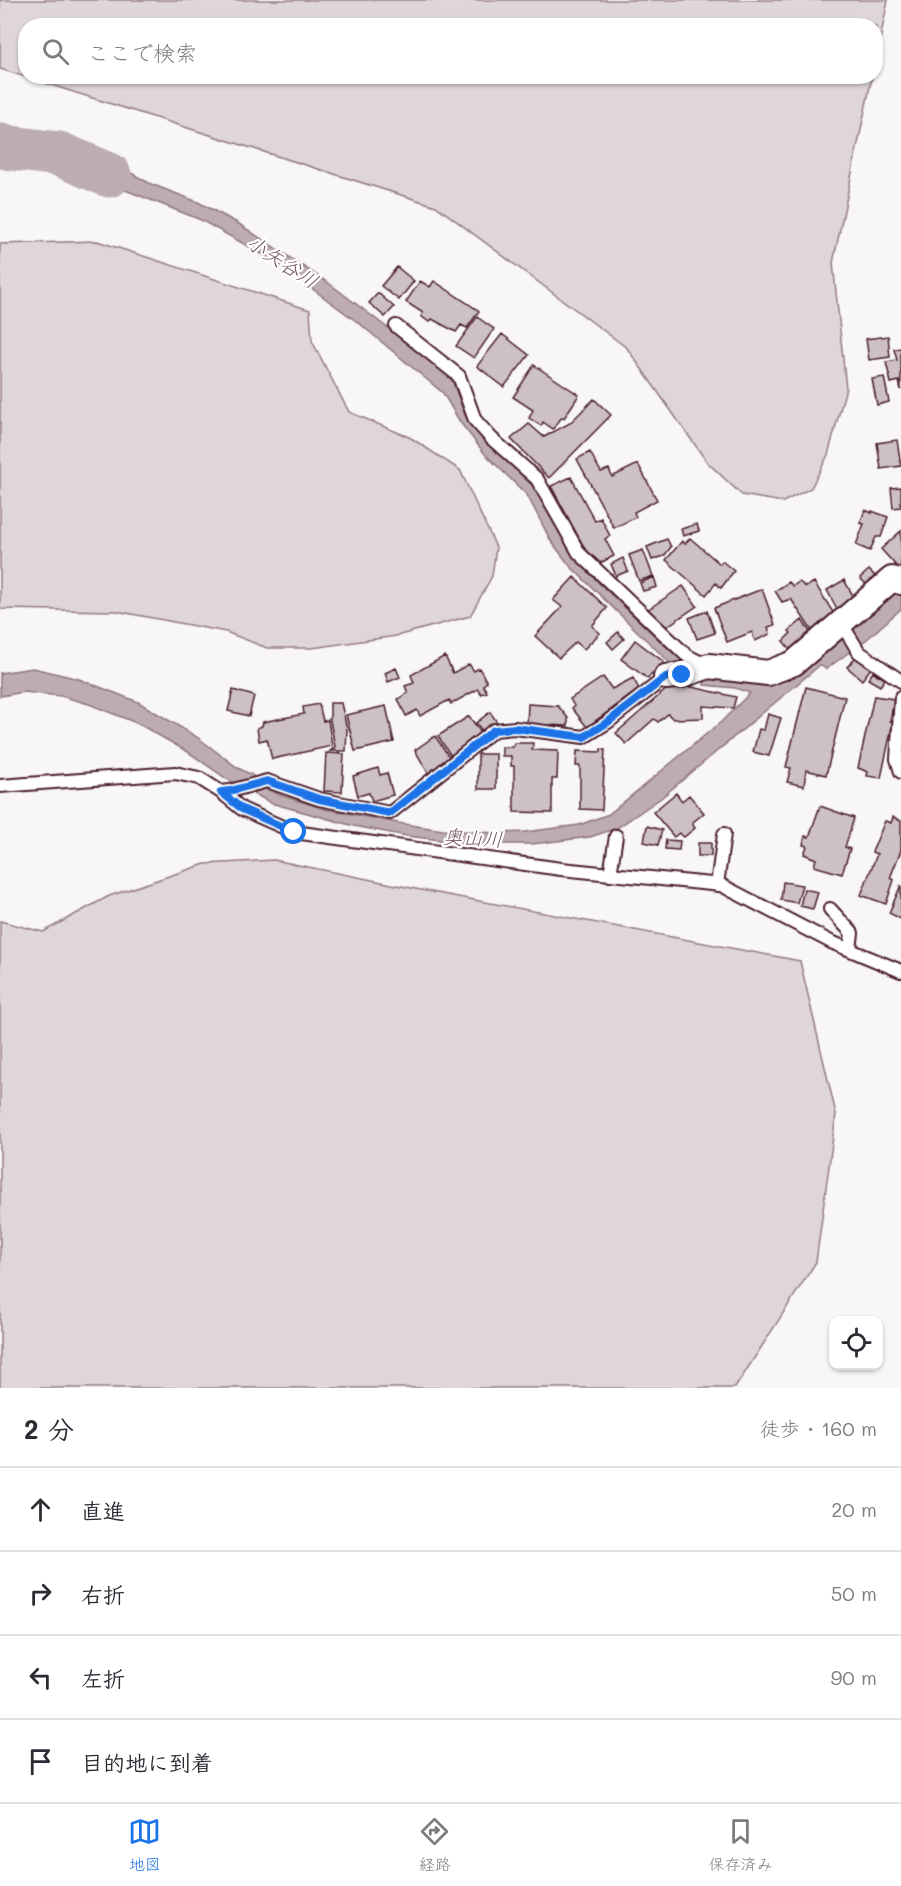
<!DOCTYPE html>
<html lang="ja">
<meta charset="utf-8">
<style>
:root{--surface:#fff;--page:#f7f7f7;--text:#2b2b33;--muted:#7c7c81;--line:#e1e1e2;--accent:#1a73e8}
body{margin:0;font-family:Mali,"Klee One",sans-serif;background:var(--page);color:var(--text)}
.controls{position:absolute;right:18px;bottom:18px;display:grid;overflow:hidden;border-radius:12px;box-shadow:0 2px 4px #0004}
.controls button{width:54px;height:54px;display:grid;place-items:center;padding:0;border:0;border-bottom:2px solid var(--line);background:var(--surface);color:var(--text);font:30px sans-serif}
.stop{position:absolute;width:18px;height:18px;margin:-14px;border:4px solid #1a73e8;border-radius:50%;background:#fff}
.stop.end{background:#1a73e8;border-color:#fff;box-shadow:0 2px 6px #0008}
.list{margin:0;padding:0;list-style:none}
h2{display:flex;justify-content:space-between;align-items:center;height:78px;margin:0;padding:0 24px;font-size:26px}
h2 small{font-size:20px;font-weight:400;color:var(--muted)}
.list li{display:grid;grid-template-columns:39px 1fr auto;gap:18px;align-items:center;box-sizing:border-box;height:84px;padding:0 24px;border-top:2px solid var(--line)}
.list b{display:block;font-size:22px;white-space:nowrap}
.list em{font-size:20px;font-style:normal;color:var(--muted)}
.icon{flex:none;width:33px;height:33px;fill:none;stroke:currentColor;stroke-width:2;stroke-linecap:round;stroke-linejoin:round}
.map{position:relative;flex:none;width:901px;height:1388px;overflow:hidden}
.search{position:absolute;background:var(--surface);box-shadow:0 2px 4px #0004;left:18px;right:18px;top:18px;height:66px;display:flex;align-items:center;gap:15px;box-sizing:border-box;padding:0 21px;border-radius:24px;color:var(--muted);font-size:22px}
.sheet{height:414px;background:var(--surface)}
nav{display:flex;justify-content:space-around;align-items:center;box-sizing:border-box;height:84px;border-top:2px solid var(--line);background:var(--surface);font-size:16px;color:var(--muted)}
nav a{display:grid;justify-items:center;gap:3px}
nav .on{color:var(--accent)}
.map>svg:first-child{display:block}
</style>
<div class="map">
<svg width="901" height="1388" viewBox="0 0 901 1388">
<rect width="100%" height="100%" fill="#f8f6f7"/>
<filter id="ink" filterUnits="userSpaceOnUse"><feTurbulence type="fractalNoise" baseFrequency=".0167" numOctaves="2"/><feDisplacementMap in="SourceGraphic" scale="12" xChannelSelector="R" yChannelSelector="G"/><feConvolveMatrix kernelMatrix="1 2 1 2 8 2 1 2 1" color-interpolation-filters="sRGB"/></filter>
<g filter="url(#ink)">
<path fill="#ded6d9" stroke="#947a82" stroke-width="1.5" d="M0,0h888l-12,60v-34h-850v50l846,1 -39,186 13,125 -18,67 -17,33 -28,14 -41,-7 -35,-33 -80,-114 -191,-142 -436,-137z
M97,241l213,69 2,31 37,71 62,26 49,32 36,77 -4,29 -22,40 -74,20 -84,12h-45l-41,-16 -110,-21 -116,-2v-365z
M274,860l147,30 379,71 36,153 -20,148 -81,126h-735v-467l43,11 66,-36 96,-32z"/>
<path fill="#bdadb0" stroke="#8f747b" stroke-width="1.5" d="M61,135l90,49 47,18 41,22 91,60 88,67 33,27 14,37 11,16 57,55 39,67 27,30 76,72 37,20 39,6 150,-96v24l-35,31 -40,29 -6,-4 -159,133 -44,30 -27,9 -58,7h-57l-68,-8 -53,-10 -83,-23 -44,-24 -39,-27 -49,-28 -50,-20 -28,-8 -37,-4 -24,4v-23l33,-5 46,11 59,23 59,35 41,31 14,7 14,14 17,7 42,13 73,14 45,7 55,3 27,-1 54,-7 30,-11 112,-92 29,-29 -15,-5 -31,-3 1,-5 -35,-17 -100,-97 -19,-25 -24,-46 -42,-41 -25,-32 -17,-29 -83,-69 -84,-62 -75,-42 -78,-31 -75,-26z
M48,138l-12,28 -36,-17v-10l16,5z"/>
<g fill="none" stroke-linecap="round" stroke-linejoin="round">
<path stroke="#bdadb0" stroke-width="45" d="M0,145l11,3 48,6 50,21"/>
</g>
<path fill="#cdc1c4" stroke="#4a1f2b" stroke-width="1.5" d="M397,267l17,14 -15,19 -18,-14z
M420,281l10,6 4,-6 45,30 -12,17 -6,-3 -5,7 -24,-13 -3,3 -8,-6 2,-3 -17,-11z
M378,293l16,14 -9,10 -16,-14z
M477,317l17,12 -20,29 -18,-12z
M502,334l27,21 -25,32 -27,-21z
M888,336l2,21 -21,3 -3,-21z
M901,348v42l-2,-9 -8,2 -5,-21 11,-2 -3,-11z
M534,365l45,30 -15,23 -2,-1 -9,12 -10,-7 -2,4 -12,-8 4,-8 -20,-13z
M884,377l5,25 -12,3 -5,-26z
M594,399l17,16 -62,63 -38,-39 18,-15 15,13 26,-14z
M897,440l4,26 -20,3 -4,-26z
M590,452l11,20 8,-3 3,8 26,-13 19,36 -23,12 2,5 -22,11 -37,-69z
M571,477l24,44 6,-3 9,18 -5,3 9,17 -14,7 -15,-14 -34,-63z
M901,487v20l-8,1 -2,-20z
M865,510l7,3v-2l16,6 -7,20h-5l-6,14 -14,-6 8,-21 -4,-1z
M697,524l2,7 -16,5 -2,-7z
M901,531v34l-3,3 -17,-19z
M690,538l30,26 2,-3 12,10 -13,17 -5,-5 -10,12 -40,-35 16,-19 3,3z
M667,539l4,8 -7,9 -12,4 -5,-13z
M643,550l10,26 -14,5 -10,-26z
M623,558l5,13 -12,5 -5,-12z
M869,570l9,9 -9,8 -9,-9z
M574,577l33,31 -15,18 8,7 -16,16 -8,-7 -17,16 -24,-22 27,-29 -9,-7z
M654,577l3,10 -14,4 -3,-8z
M844,580l11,19 -18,10 -10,-19z
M789,582l4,4 6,-4 7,5 8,-5 22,35 -22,17 -23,-35 -9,3 -7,-11z
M683,586l14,20 -31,21 -19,-17z
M762,589l13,36 -7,2 2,7 -15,7 -3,-9 -25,10 -13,-34z
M707,611l8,22 -18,6 -8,-21z
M802,620l11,16 -20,17 -10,-12 8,-8 -2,-2z
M618,632l6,7 -11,10 -6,-7z
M635,640l29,22 -10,14 -3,-2 -3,5 -27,-20z
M445,656l8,17 16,-9 5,7 5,-3 8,14 -4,3 4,7 -6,2 -3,-5 -27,15 -2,-4 -29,16 -3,-6 -11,6 -8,-17 10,-6 -3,-7 9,-3 -3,-8z
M857,656l14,12 -9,12 -15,-13z
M396,668l4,9 -12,5 -3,-9z
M873,672l12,7 -5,7 -12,-7z
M603,677l9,12 21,-11 6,11 -52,38 -15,-19 2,-2 -4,-7z
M669,687h23l44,10 -3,11 -30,-2v12l-30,1 -5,-5 -10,8 -4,-3 -28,25 -10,-11z
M806,687l39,10 -19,78 -20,-5 -2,16 -17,-4 4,-14 -5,-1z
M233,690l21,6 -5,20 -21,-5z
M874,696l20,3 -4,22 3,1 -12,56 -14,-2 1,-4 -10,-4z
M330,703h11l6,26 -1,22h-16l5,-4 -5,-27z
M319,704l4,17 5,-1 4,26 -60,13 -5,-20 -8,2 -2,-13 5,-2 1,-4 41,-8 -1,-7z
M528,704l30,2 10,12v8l-41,-2z
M386,706l8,36 -39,9 -9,-36z
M490,712l7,10 -14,10 -7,-9z
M768,714l13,4 -12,38 -16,-4 6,-23 5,1z
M469,716l13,18 -31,22 -13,-20z
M435,736l15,22 -22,15 -13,-23z
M514,743h19l-1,7 26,1 -1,28h-5v34l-38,-1v-46h-3v-10h-9v-9h11z
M601,749l4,1 -3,60 -22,-1v-43h-4l1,-15 24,1z
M326,753l18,1 -2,38 -18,-1z
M478,754h18v35h-18z
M378,768l2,7 7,-2 6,22 -21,6 -3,-8 -11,3 -5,-20z
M676,793l6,8 7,-6 15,18 -12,10 3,5 -11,9 -5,-4 -5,4 -21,-25z
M820,806l34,12 -9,29 5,2 -8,25 -28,-8 2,-7 -12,-5 3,-8 -4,-1 2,-9 4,1z
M893,817l8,4v29l-11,28 4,2 -8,24 -25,-9 16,-41 -5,-2 13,-31 6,2z
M647,826l15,4 -4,15 -14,-3z
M666,840l14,1 -1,9 -14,-1z
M698,843h13v13h-13z
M783,882l19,3 -5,18 -16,-3z
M901,885v34l-12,-6z
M804,889l14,3 -5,17 -13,-3z"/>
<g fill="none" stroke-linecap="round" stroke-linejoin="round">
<g stroke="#4a1f2b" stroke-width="16">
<path id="service" d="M396,326l63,50 16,44 16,18 46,41 42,74 107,102 21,11
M841,623l18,29 42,29
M901,697l-4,62 4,13
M0,786l175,-13 24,5 22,14 9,-1 37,-10 52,18 71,14 104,-83 21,-2 69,9 24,-15 58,-45
M221,792l21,17 52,23 267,37 160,16 110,57 70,29
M610,875l6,-39
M717,885l7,-51
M830,909l22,24 -2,17"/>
</g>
<g stroke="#4a1f2b" stroke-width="28">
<path id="minor" d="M666,677l16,-2 27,-9 59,7 26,-10 98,-84 9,3"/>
</g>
<use href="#service" stroke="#fff" stroke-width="12"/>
<use href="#minor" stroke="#fff" stroke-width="24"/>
</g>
</g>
<g fill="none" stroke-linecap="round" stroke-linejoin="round" filter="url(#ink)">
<path stroke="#1a73e8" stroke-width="8" d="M294,832l-52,-23 -21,-17 9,-1 37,-10 52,18 71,14 104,-83 21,-2 69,9 24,-15 58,-45 16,-2"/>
</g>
<g text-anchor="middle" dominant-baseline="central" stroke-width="4.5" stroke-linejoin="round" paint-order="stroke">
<g font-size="20" font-style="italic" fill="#72515a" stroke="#fff">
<text transform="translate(283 261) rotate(33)">小矢谷川</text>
<text transform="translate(473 837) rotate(3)">奥山川</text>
</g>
</g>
</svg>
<div class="controls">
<button><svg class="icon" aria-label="locate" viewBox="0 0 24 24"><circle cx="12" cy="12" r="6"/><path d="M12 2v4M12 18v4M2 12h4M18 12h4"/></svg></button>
</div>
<div class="stop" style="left:294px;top:832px"></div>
<div class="stop end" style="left:682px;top:675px"></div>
<div class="search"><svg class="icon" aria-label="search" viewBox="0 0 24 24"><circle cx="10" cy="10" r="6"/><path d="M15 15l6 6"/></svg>ここで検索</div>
</div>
<section class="sheet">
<h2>2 分<small>徒歩 · 160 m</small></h2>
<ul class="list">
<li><svg class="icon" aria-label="ahead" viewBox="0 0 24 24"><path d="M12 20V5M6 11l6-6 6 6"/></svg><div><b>直進</b></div><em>20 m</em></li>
<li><svg class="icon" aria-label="right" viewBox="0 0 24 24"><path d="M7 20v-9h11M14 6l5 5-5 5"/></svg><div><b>右折</b></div><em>50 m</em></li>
<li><svg class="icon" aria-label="left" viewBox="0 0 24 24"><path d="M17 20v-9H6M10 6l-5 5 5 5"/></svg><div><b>左折</b></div><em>90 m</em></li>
<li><svg class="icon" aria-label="arrive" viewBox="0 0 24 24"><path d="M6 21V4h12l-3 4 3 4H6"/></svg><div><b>目的地に到着</b></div></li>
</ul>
</section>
<nav>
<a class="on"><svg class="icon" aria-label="map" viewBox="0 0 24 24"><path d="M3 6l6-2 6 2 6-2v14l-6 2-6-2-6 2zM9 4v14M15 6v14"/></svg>地図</a>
<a><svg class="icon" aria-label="directions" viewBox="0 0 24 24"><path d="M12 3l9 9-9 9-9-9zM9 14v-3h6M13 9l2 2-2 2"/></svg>経路</a>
<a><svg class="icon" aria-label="saved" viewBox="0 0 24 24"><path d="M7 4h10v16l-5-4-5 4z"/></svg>保存済み</a>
</nav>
